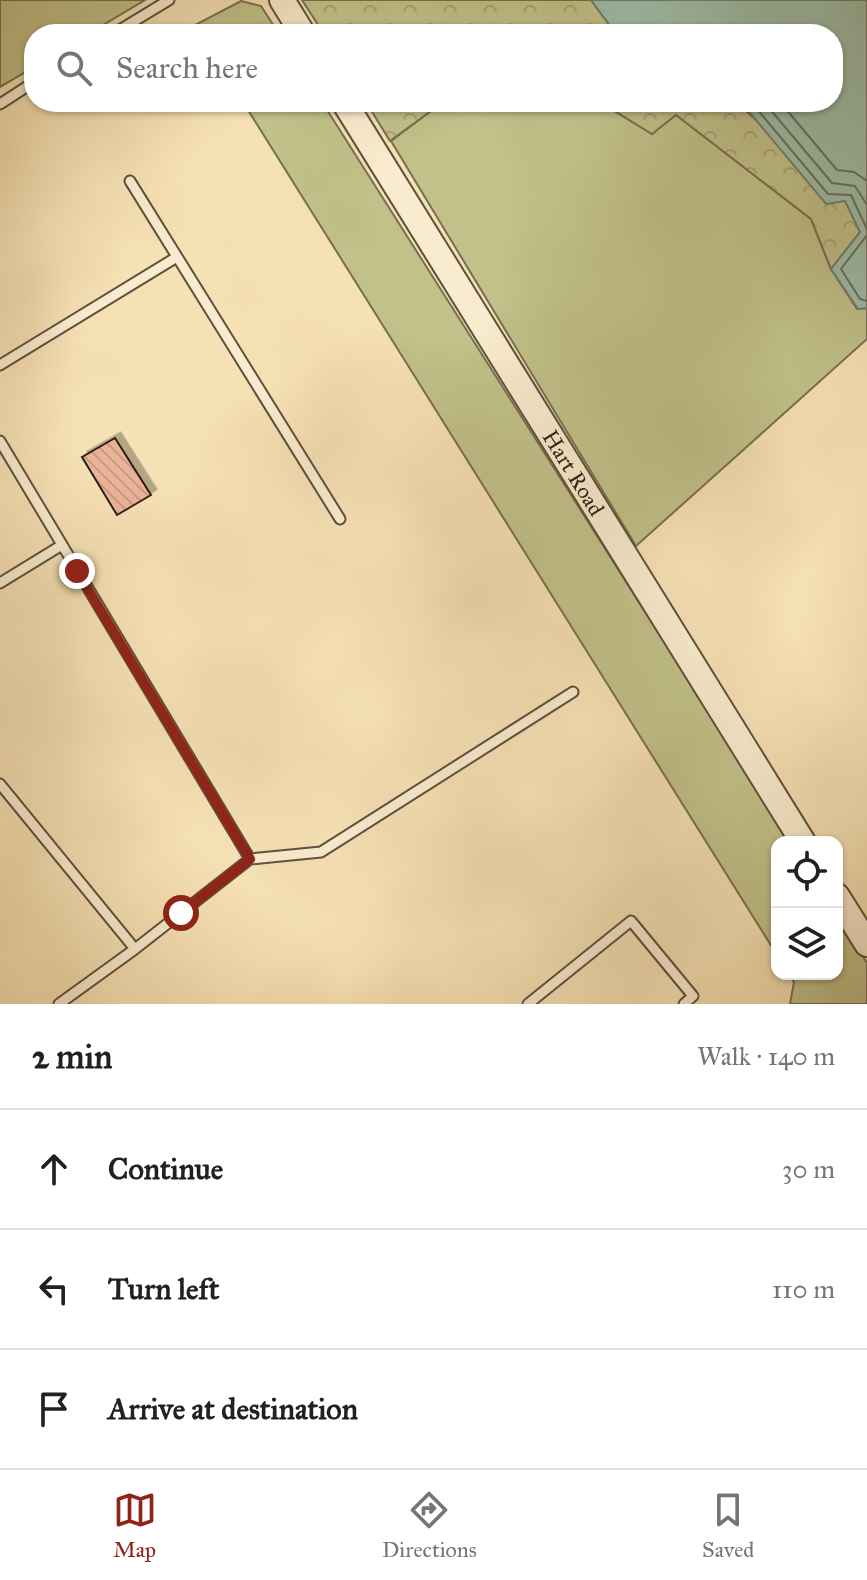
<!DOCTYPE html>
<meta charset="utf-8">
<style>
:root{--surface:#fff;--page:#f2f2f2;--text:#202124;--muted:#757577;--line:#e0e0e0;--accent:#8f2418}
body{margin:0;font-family:"IM FELL Great Primer",serif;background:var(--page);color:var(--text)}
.controls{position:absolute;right:24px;bottom:24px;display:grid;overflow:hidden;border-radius:16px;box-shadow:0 2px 6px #0004}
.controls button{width:72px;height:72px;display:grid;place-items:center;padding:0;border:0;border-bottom:2px solid var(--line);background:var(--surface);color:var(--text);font:40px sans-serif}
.stop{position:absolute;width:24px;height:24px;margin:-18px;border:6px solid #8f2418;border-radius:50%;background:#fff}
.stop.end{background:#8f2418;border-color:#fff;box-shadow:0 2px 8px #0008}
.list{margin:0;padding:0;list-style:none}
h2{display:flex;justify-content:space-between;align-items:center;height:104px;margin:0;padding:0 32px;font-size:34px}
h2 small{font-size:26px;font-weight:400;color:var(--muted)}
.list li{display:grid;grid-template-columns:52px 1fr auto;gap:24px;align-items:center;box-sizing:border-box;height:120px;padding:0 32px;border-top:2px solid var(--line)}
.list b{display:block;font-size:30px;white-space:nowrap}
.list em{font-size:26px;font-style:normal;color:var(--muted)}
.icon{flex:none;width:44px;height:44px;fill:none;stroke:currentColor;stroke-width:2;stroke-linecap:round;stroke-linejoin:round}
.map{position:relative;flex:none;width:867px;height:1004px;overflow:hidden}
.search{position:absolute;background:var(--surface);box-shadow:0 2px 6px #0004;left:24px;right:24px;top:24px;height:88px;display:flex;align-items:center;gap:20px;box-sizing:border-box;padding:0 28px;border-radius:32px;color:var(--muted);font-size:30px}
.sheet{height:464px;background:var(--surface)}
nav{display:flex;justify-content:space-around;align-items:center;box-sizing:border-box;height:112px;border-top:2px solid var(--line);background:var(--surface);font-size:22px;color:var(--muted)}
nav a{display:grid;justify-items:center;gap:4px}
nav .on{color:var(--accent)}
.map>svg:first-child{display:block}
</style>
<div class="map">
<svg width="867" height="1004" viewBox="0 0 867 1004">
<defs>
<pattern id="forest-crowns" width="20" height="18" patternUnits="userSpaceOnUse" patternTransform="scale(2)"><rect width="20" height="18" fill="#c1c189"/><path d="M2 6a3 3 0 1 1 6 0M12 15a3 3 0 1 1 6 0" fill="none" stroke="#a6a576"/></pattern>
<pattern id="building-back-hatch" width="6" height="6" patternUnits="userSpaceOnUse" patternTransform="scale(2)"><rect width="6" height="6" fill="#eab398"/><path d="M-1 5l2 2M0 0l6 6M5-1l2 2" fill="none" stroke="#c99a82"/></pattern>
<filter id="shadow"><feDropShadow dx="5.5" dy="-5.5" stdDeviation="0" flood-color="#0004"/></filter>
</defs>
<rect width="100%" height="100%" fill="#f6e1b4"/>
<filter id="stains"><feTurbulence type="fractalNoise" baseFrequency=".0025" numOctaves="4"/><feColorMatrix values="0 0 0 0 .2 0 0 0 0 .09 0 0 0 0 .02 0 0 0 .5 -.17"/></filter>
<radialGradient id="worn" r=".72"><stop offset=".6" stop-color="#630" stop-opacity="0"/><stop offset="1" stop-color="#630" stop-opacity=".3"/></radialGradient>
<path fill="#c1c189" stroke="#777050" stroke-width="2" d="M0,0h145l-57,34h-54v33l-34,20z
M241,1l20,5 18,28h-78l-6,-9z
M243,102h79l469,740h-14v113z
M443,102h157l52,32 23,-20 136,105 20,50 26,40 10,-1v31l-231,207 -245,-405z
M837,915l30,48v41h-77l4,-22 -5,-8h48z"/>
<path fill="url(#forest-crowns)" stroke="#777050" stroke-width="2" d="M302,0h289l25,34h-292z
M366,102h77l-53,39z
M600,102h136l109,98 15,32 -29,37 -20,-50 -135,-104 -24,19z"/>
<path fill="#9dbea9" stroke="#707e6f" stroke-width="2" d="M591,0h276v308l-9,1 -27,-40 29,-37 -15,-31 -19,3 -80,-96 -10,-6h97v-68h-217z"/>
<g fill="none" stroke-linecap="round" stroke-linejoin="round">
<path stroke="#656e60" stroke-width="2" d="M751,102l77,92 23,1 16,34
M764,102l68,81 23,3 12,19
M780,102l57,68 17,2 13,9
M867,235l-26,34 19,30 7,2"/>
</g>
<path fill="url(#building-back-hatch)" stroke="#2d1f18" stroke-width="2" filter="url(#shadow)" d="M115,438l36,57 -34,20 -35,-58z"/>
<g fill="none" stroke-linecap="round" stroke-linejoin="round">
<g stroke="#5f503f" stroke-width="13">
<path id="service" d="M113,34l56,-34
M0,104l34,-22
M130,181l210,338
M0,365l177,-108
M0,441l250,418 71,-7 252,-160
M0,583l62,-38
M0,784l135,165 115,-90
M59,1004l76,-55
M528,1004l103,-83 62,75 -9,8"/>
</g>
<g stroke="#5f503f" stroke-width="28">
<g id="tertiary">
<path d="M282,0l21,34"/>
<path id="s1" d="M344,102l459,740"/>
<path d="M837,896l30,48"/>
</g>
</g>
<use href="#service" stroke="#f9ecce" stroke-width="9"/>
<use href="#tertiary" stroke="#f9ecce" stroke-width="24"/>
</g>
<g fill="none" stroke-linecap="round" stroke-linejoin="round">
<path stroke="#8f2418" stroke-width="10" d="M77,571l173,288 -69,54"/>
</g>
<g text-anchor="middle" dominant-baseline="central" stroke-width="6" stroke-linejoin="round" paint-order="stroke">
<g font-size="22" fill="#2d1f18" stroke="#f9ecce">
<text stroke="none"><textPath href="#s1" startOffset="436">Hart Road</textPath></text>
</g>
</g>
<rect width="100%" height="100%" filter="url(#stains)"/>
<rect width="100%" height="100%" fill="url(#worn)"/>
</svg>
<div class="controls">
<button><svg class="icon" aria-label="locate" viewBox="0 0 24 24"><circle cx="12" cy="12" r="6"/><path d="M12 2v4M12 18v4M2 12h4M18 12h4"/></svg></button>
<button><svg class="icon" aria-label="layers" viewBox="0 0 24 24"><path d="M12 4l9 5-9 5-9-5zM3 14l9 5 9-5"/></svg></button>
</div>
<div class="stop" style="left:181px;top:913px"></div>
<div class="stop end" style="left:77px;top:571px"></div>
<div class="search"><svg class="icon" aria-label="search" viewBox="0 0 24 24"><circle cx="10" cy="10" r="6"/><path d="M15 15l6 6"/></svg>Search here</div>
</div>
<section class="sheet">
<h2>2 min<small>Walk · 140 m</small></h2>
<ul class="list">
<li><svg class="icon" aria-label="ahead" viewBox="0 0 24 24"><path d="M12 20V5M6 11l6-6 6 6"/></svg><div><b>Continue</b></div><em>30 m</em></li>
<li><svg class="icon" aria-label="left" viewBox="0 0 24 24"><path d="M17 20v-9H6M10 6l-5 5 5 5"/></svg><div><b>Turn left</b></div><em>110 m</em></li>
<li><svg class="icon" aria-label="arrive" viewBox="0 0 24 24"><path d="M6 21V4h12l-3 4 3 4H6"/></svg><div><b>Arrive at destination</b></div></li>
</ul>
</section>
<nav>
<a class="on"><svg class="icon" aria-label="map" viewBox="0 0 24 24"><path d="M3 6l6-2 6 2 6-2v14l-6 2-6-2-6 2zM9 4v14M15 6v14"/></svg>Map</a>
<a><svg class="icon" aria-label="directions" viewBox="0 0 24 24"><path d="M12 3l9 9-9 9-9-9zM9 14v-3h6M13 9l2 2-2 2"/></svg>Directions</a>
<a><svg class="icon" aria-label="saved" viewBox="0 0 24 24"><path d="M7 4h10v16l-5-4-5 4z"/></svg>Saved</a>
</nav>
